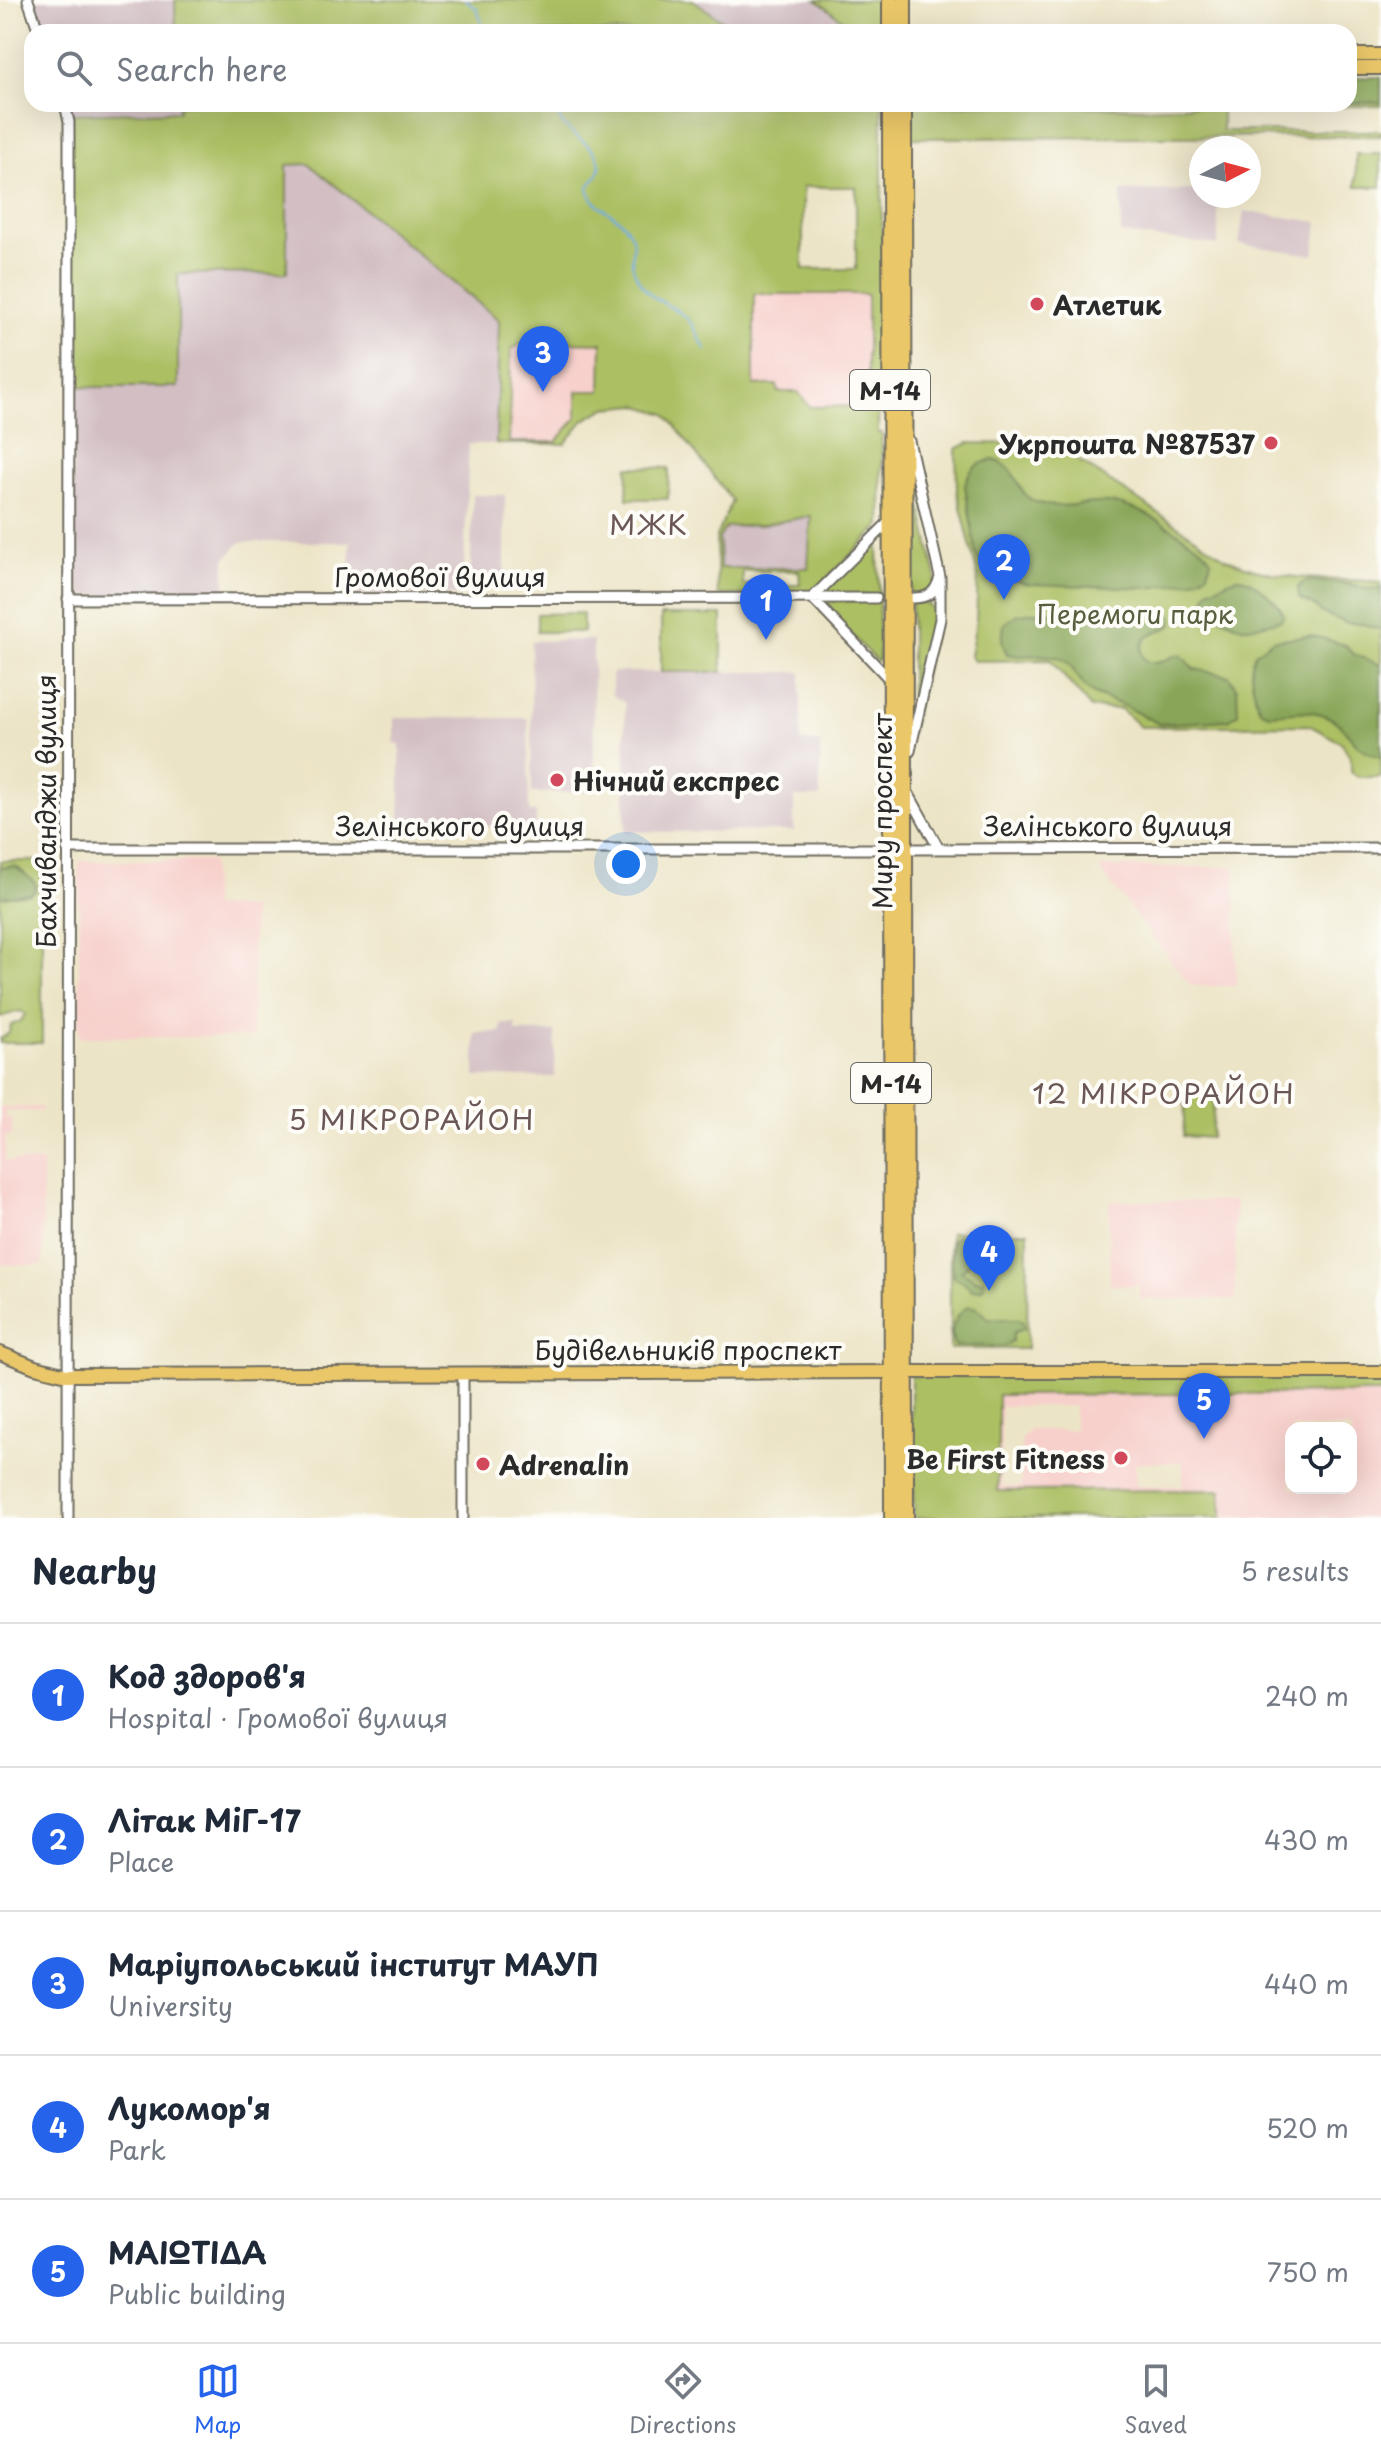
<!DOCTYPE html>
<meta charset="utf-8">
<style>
:root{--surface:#fff;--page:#f6f6f7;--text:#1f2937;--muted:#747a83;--line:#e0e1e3;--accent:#2563eb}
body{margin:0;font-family:"Playpen Sans",sans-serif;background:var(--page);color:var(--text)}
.controls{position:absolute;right:24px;bottom:24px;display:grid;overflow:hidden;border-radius:16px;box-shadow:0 8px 32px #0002}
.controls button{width:72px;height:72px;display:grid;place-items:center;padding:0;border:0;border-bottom:2px solid var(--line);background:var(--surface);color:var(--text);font:40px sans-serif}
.compass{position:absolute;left:1189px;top:136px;width:72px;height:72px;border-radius:50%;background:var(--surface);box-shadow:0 8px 32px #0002;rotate:84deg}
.you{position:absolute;left:626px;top:864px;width:28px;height:28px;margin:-20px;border:6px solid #fff;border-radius:50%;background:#1a73e8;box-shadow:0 0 0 12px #1a73e833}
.badge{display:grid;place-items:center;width:52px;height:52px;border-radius:50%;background:var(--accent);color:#fff;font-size:26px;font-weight:700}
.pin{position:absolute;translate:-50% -66px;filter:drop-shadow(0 2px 4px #0008)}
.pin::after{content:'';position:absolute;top:42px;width:28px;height:24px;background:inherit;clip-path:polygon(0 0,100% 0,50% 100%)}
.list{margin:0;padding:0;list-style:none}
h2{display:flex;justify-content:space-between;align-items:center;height:104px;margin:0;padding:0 32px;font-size:34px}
h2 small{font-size:26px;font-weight:400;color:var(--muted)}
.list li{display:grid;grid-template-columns:52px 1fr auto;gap:24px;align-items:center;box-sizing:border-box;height:144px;padding:0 32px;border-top:2px solid var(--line)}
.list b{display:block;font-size:30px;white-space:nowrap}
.list p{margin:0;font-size:26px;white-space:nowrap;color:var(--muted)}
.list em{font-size:26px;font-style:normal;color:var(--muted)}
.icon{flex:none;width:44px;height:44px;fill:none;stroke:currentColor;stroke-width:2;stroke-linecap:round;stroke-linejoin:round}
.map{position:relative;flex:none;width:1381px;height:1518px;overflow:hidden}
.search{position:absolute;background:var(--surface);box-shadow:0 8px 32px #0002;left:24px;right:24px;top:24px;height:88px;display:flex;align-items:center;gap:20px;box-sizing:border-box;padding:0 28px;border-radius:24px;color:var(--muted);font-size:30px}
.sheet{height:824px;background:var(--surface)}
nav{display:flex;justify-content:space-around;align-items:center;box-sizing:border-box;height:112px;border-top:2px solid var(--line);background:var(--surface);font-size:22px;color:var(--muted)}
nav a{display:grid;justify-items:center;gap:4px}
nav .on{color:var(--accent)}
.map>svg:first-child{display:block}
</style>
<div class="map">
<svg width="1381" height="1518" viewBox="0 0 1381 1518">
<rect width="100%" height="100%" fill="#fdfcf7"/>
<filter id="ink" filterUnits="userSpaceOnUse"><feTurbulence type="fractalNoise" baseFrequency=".0125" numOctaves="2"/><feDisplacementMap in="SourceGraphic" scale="16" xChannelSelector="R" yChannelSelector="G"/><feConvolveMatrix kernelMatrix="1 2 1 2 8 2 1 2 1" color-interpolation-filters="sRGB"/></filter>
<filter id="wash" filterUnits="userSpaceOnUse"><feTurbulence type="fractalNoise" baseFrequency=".006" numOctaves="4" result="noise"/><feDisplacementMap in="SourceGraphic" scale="32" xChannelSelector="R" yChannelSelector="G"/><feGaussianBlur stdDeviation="1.8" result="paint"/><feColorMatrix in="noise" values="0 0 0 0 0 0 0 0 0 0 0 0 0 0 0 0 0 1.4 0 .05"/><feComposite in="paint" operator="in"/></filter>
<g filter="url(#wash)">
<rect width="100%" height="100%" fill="#ece4c6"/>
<path fill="#f7d0cc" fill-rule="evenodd" d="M754,294h113v113h-58l-32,-15v-7h-23z
M525,341l77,2 -1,48 -45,51 -47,1 2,-93z
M79,861h133v46l41,1 -1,129h-173z
M1100,867h135l1,119h-45l-90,-115z
M0,1107h42v4h-37v8h7v17l-7,1v24l37,1 1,103h-43z
M1109,1201h126v98h-96v-14h-29z
M1381,1393v125h-159l-1,-28 -223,1 -1,-96zM1001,1406h73v24h-44l-9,9v48h-20zM1291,1428h60v60h-60zM1183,1462v24h-47l-1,-23z"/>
<path fill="#d2bec3" d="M32,0h143l1,32h-133z
M693,0h123l36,27 -1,5h-113z
M66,104h113v7l-110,3z
M309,164l190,156 -3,124h-27l-6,151h-112l-1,-53h-109l-16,17v36h-152v-208l104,-113 110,-109z
M1201,190v6h17v49l-97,-11v-43z
M1244,211l74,11 -4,33 -75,-11z
M473,495h32v83h-35z
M812,516l-3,52 -89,1 -1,-31 7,-11 35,-2z
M593,640l1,152 -62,1 -1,-152z
M612,672h189v70h19v55h-26v34l-169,1v-129l-13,-8z
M394,718h134l1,94h7v14h-136v-82l-6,-1z
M501,1024h15v8h39v45h-80v-44l26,-1z"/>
<path fill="#acbf63" stroke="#6c7547" stroke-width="2" fill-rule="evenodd" d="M175,0h518l45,32h-562z
M816,0h66v32h-31v-6z
M1381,102v4l-159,1v24h159v5l-470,2v-34h25l3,3 37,-3 170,4 73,-4z
M179,104h703v208l-3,1 -1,120h4l-1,92 -71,70h-92l-2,-58 16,-36 -66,-87 -29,-9 -31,3 -22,12 -19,24h-69l3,-124 -190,-156 -22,1v108l-109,1v113h-105l-4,-273 109,-3zM803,187h53v82h-53zM754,294h113v112l-57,1 -12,-15h-20l-1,-7h-23zM525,341l77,2 -1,48h-24v27l-21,24h-47l2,-92zM811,516l-3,52h-88l-1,-30 7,-11 35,-2zM743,571h56l1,14h-57z
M1356,154h25v33h-25z
M969,443c33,1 67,-2 98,10l159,105c48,24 103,20 155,24v195h-23l-7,-5v-13l-9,-16 -33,-18 -169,2 -19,-18 -30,-1 -41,-48 -76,1 -4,-5 6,-35 2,-45 -21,-85 -1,-42z
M628,467l41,1 -1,31h-41z
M915,481l21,95 -1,7 -6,9 -18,3v-110z
M876,540l2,3 1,52h-59z
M911,600c14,1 23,5 25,19l-25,114z
M819,601h60v58l-3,2z
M583,613v19h-46v-18z
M661,615h61v57h-61z
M0,861h42v182h-42v-4l9,-6 2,-8 10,-4 4,-7 -5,-3 -20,6v-120l30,-3c-5,-20 -7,-32 -30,-26z
M1186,1089l29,2 -4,47 -28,-2z
M950,1232h78l-1,117h-77z
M911,1376h470v17l-383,2v96l223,-1 1,28h-308v-53l-3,-1z"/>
<path fill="#89a659" stroke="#5a6842" stroke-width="2" d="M1349,77h32v25l-32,1z
M994,460c26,7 21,34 42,42 24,9 50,-1 74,1 30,2 69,30 94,47l7,10 -3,13 -15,8 -43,7 -122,-4 -39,-10 -6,-5 -7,-15 -11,-68c3,-17 13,-24 29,-26z
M1237,577c15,1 41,24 47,38l-3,5 -28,7h-11l-20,-9 -15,-12 -2,-7 4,-9z
M1311,581l38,3 18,5 14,-1v42l-17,-6 -18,-1 -24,-10 -7,-7 -16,-8 -1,-11 6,-5z
M1032,612l136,1 5,5v7c-7,5 -17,5 -24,11 -12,9 -10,28 7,27 10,-1 15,-8 25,-8l13,14 35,7 8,13 1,24 -9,7 -70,4 -35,-18 -30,-12 -8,-6 -18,-25 -8,-5 -17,-3 -25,1 -11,-2 -5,-12 2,-18 12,-9z
M1308,636l10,1 27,8 8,9 28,11v92c-30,-6 -31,-31 -55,-41 -10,-4 -21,-5 -31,-4 -25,1 -36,10 -41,-22 -3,-13 -5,-25 1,-37l18,-13z
M14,866c4,2 20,15 22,19l-1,6 -5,3 -30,3v-29z
M957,1236c7,0 20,6 24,13l-3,8 -17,14 15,9 7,1 1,5 -3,3 -9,1 -8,-8 -11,-5 -1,-38z
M968,1306l9,2 11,10 32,1 3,3 1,7 -10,3 -2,9 -7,5h-50c-8,-15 1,-31 13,-40z"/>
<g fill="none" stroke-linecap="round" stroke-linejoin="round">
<path stroke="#6fabe0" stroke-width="2" d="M466,0l11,9 8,23
M557,104c1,7 1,13 5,19 11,14 38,24 38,44 0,9 -9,14 -12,22 6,20 27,23 38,38 10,14 6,15 6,29 -1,11 4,21 10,29 9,15 27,19 40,29 12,9 16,23 24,36"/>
</g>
</g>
<g filter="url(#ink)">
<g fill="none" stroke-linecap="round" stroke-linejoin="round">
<g stroke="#6f6c61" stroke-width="13">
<path id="minor" d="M28,0l11,32
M65,104l4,18v58l-1,1338
M909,441l31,136v42l-30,132
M812,598l79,83
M812,598l78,-77
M914,598c13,0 21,-5 25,-18
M68,599l808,-1
M906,789l33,60
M67,849h824
M905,849l476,-1
M463,1374v144"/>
</g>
<g stroke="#6f6c61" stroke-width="16">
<path id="major" d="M1349,55h32
M1349,68h32
M0,1353l35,14 32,8 824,-3
M906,1372h475"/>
</g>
<g stroke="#6f6c61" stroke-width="18">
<path id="highway" d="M890,32v-32
M904,32v-32
M890,104l2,1414
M904,104l2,1414"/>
</g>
<use href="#minor" stroke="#fff" stroke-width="9"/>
<use href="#major" stroke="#eac769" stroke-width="12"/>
<use href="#highway" stroke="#eac769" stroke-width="14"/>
</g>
</g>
<g fill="#d1495b" stroke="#fdfcf7" stroke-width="3">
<circle cx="1037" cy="304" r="8"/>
<circle cx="1271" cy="443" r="8"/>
<circle cx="557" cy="780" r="8"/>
<circle cx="1121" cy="1458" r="8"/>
<circle cx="483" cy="1464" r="8"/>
</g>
<g text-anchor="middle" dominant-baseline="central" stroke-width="8" stroke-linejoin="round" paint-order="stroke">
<g fill="#fdfcf7" stroke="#6a6a68" stroke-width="2">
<rect x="850" y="370" width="80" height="40" rx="6"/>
<rect x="851" y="1063" width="80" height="40" rx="6"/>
</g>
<g font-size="24" font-weight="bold" fill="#2b2b2b">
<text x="890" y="390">М-14</text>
<text x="891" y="1083">М-14</text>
</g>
<g font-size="26" font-weight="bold" fill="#2b2b2b" stroke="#fdfcf7" text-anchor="start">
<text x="1053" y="304">Атлетик</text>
<text x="1255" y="443" text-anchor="end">Укрпошта №87537</text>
<text x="573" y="780">Нічний експрес</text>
<text x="1105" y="1458" text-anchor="end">Be First Fitness</text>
<text x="499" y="1464">Adrenalin</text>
</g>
<g font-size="26" fill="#2b2b2b" stroke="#fdfcf7">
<text x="440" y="576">Громової вулиця</text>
<text transform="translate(45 811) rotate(-90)">Бахчиванджи вулиця</text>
<text transform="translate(881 811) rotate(-90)">Миру проспект</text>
<text x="460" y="825">Зелінського вулиця</text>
<text x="1108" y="825">Зелінського вулиця</text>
<text x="688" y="1349">Будівельників проспект</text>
</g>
<g font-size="26" fill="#585f3f" stroke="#fdfcf7">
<text x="1135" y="613">Перемоги парк</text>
</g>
<g font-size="28" letter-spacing="2" fill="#6a5756" stroke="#fdfcf7">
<text x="649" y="523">МЖК</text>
<text x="1164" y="1092">12 МІКРОРАЙОН</text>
<text x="412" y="1118">5 МІКРОРАЙОН</text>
</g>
</g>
</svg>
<div class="controls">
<button><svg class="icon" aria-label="locate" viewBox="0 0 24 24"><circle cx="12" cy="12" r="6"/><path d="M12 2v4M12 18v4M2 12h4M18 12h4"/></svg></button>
</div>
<svg class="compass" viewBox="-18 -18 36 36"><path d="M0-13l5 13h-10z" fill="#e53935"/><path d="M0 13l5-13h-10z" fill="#747a83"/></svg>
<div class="you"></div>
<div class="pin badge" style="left:766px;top:640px">1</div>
<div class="pin badge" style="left:1004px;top:600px">2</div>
<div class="pin badge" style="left:543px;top:392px">3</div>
<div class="pin badge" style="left:989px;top:1291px">4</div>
<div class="pin badge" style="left:1204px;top:1439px">5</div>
<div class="search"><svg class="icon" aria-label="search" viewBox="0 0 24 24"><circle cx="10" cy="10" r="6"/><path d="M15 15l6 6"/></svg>Search here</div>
</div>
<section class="sheet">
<h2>Nearby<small>5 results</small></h2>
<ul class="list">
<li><span class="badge">1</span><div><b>Код здоров'я</b><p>Hospital · Громової вулиця</p></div><em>240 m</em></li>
<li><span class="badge">2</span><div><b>Літак МіГ-17</b><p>Place</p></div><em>430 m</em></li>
<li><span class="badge">3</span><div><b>Маріупольський інститут МАУП</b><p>University</p></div><em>440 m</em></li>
<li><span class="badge">4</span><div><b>Лукомор'я</b><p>Park</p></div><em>520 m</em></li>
<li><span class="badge">5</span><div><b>ΜΑΙΩΤΙΔΑ</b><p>Public building</p></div><em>750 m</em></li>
</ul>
</section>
<nav>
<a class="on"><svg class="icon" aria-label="map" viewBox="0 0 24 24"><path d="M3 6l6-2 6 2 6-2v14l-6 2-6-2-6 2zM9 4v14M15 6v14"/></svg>Map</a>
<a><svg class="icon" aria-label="directions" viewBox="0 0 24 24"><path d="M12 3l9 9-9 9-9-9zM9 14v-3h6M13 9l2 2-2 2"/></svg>Directions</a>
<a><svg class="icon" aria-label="saved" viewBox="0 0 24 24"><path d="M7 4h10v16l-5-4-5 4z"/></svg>Saved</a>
</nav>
